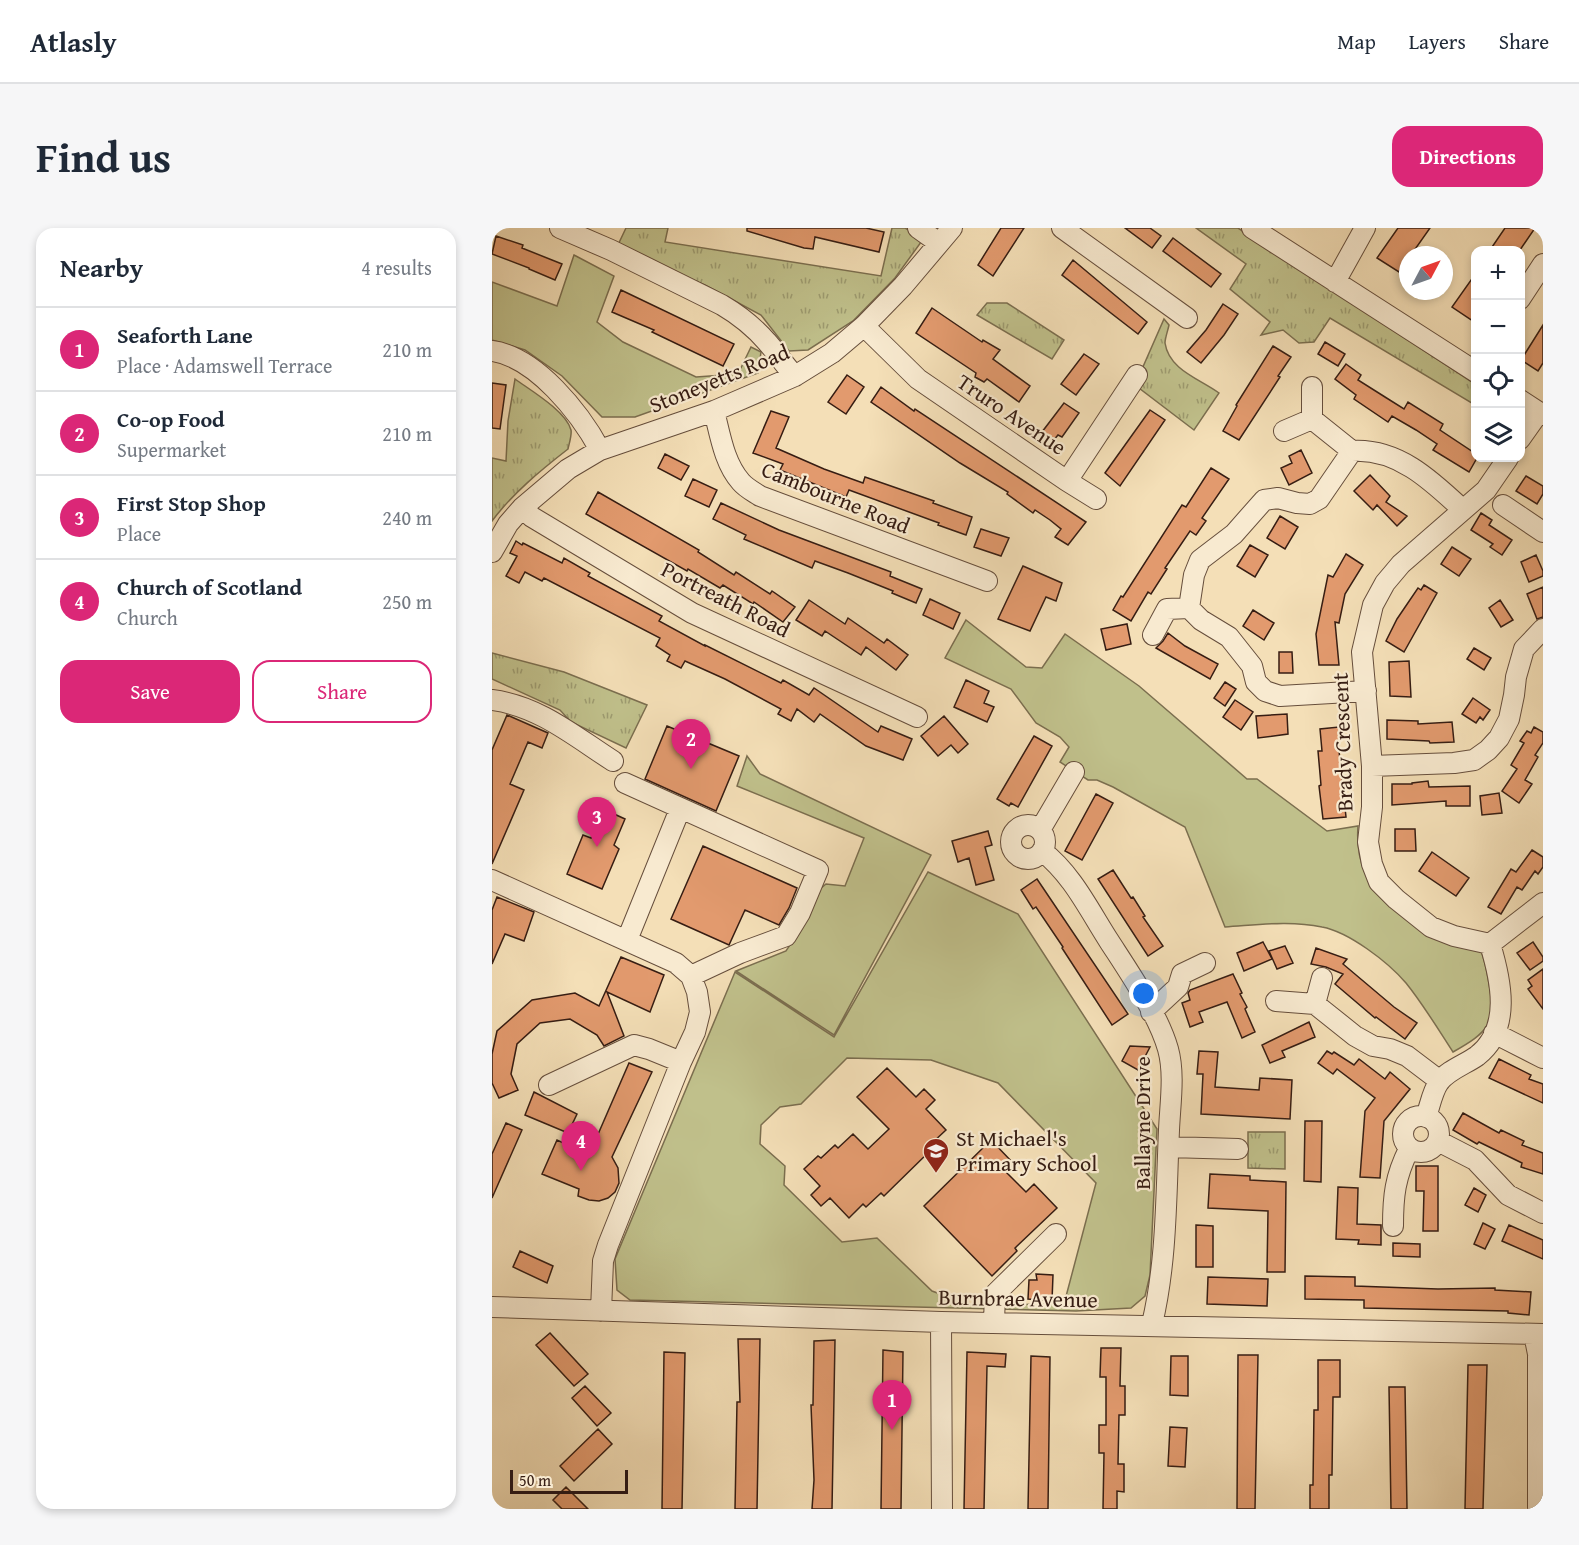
<!DOCTYPE html>
<meta charset="utf-8">
<style>
:root{--surface:#fff;--page:#f6f6f7;--text:#1f2937;--muted:#747a83;--line:#e0e1e3;--accent:#db2777}
body{margin:0;font-family:"Gentium Book Plus",serif;background:var(--page);color:var(--text)}
.controls{position:absolute;right:18px;top:18px;display:grid;overflow:hidden;border-radius:12px;box-shadow:0 3px 9px #0003}
.controls button{width:54px;height:54px;display:grid;place-items:center;padding:0;border:0;border-bottom:2px solid var(--line);background:var(--surface);color:var(--text);font:30px sans-serif}
.compass{position:absolute;left:907px;top:18px;width:54px;height:54px;border-radius:50%;background:var(--surface);box-shadow:0 3px 9px #0003;rotate:49deg}
.scale{position:absolute;left:18px;bottom:15px;width:118px;box-sizing:border-box;padding-left:6px;border:3px solid #361d13;border-top:0;font-size:16px;line-height:21px;white-space:nowrap;color:#361d13;-webkit-text-stroke:4px #f8ead0;paint-order:stroke}
.you{position:absolute;left:652px;top:766px;width:21px;height:21px;margin:-15px;border:4px solid #fff;border-radius:50%;background:#1a73e8;box-shadow:0 0 0 9px #1a73e833}
.badge{display:grid;place-items:center;width:39px;height:39px;border-radius:50%;background:var(--accent);color:#fff;font-size:20px;font-weight:700}
.pin{position:absolute;translate:-50% -50px;filter:drop-shadow(0 2px 3px #0008)}
.pin::after{content:'';position:absolute;top:32px;width:21px;height:18px;background:inherit;clip-path:polygon(0 0,100% 0,50% 100%)}
.list{margin:0;padding:0;list-style:none}
h2{display:flex;justify-content:space-between;align-items:center;height:78px;margin:0;padding:0 24px;font-size:26px}
h2 small{font-size:20px;font-weight:400;color:var(--muted)}
.list li{display:grid;grid-template-columns:39px 1fr auto;gap:18px;align-items:center;box-sizing:border-box;height:84px;padding:0 24px;border-top:2px solid var(--line)}
.list b{display:block;font-size:22px;white-space:nowrap}
.list p{margin:0;font-size:20px;white-space:nowrap;color:var(--muted)}
.list em{font-size:20px;font-style:normal;color:var(--muted)}
.actions{display:flex;gap:12px;padding:18px 24px}
.actions a{flex:1;padding:14px 0;border:2px solid var(--accent);border-radius:18px;text-align:center;font-size:21px;color:var(--accent)}
.actions .main{background:var(--accent);color:#fff}
.icon{flex:none;width:33px;height:33px;fill:none;stroke:currentColor;stroke-width:2;stroke-linecap:round;stroke-linejoin:round}
.map{position:relative;flex:none;width:1051px;height:1281px;overflow:hidden;border-radius:18px}
header{display:flex;align-items:center;gap:36px;box-sizing:border-box;height:84px;padding:0 30px;background:var(--surface);border-bottom:2px solid var(--line)}
header strong{font-size:28px}
nav{display:flex;gap:33px;margin-inline-start:auto;font-size:21px}
.intro{display:flex;align-items:center;justify-content:space-between;box-sizing:border-box;height:144px;padding:0 36px}
h1{margin:0;font-size:42px}
.button{padding:15px 27px;border-radius:18px;background:var(--accent);color:#fff;font-size:21px;font-weight:700}
main{display:flex;gap:36px;padding:0 36px}
aside{flex:1;background:var(--surface);border-radius:18px;box-shadow:0 3px 9px #0003}
.map>svg:first-child{display:block}
</style>
<header>
<strong>Atlasly</strong>
<nav><a>Map</a><a>Layers</a><a>Share</a></nav>
</header>
<div class="intro"><h1>Find us</h1><a class="button">Directions</a></div>
<main>
<aside>
<h2>Nearby<small>4 results</small></h2>
<ul class="list">
<li><span class="badge">1</span><div><b>Seaforth Lane</b><p>Place · Adamswell Terrace</p></div><em>210 m</em></li>
<li><span class="badge">2</span><div><b>Co-op Food</b><p>Supermarket</p></div><em>210 m</em></li>
<li><span class="badge">3</span><div><b>First Stop Shop</b><p>Place</p></div><em>240 m</em></li>
<li><span class="badge">4</span><div><b>Church of Scotland</b><p>Church</p></div><em>250 m</em></li>
</ul>
<div class="actions"><a class="main">Save</a><a>Share</a></div>
</aside>
<div class="map">
<svg width="1051" height="1281" viewBox="0 0 1051 1281">
<defs>
<pattern id="grass-tufts" width="24" height="20" patternUnits="userSpaceOnUse" patternTransform="scale(1.5)"><rect width="24" height="20" fill="#c0c08b"/><path d="M3 7l-1-3M5 7V3M7 7l1-3M15 17l-1-3M17 17v-4M19 17l1-3" fill="none" stroke="#9d9b70"/></pattern>
</defs>
<rect width="100%" height="100%" fill="#f4dfb7"/>
<filter id="stains"><feTurbulence type="fractalNoise" baseFrequency=".00333" numOctaves="4"/><feColorMatrix values="0 0 0 0 .2 0 0 0 0 .09 0 0 0 0 .02 0 0 0 .5 -.17"/></filter>
<radialGradient id="worn" r=".72"><stop offset=".6" stop-color="#630" stop-opacity="0"/><stop offset="1" stop-color="#630" stop-opacity=".3"/></radialGradient>
<path fill="url(#grass-tufts)" stroke="#7b6e4f" stroke-width="1.5" d="M134,0h42l-3,14 216,34 11,-48h13l19,10 -29,40 -42,43 -45,29 -19,1 -28,-36 -56,-30 -89,-36z
M704,0h42l237,156v21l-145,-87 -16,24 -15,1 -16,-13 -22,5 9,-13 -40,-33 16,-25z
M495,75h20l57,37 -12,19 -75,-44z
M672,91l5,6c-1,5 -4,13 -4,18 4,27 35,36 54,50l-25,37 -59,-45z
M23,151c15,11 51,32 56,51 1,5 -2,14 -3,19 -27,21 -55,44 -76,72v-63l14,3 2,-40z
M0,425l72,19 83,33 -21,43 -55,-26 -11,-12 -68,-31z
M756,904h37v37l-37,-1z"/>
<path fill="#c0c08b" stroke="#7b6e4f" stroke-width="1.5" fill-rule="evenodd" d="M82,27l40,21 -17,46 26,20 73,35 42,-3 13,-27 10,5 -3,21 -123,44h-33l-40,-41 -37,-26 -33,-10v-58l65,24z
M474,392l60,47 16,1 23,-34 74,52 108,93h10l70,52 31,-5c-6,81 63,98 123,125 4,10 6,21 8,33 8,40 -1,48 -36,68 -15,-23 -30,-48 -47,-69 -18,-21 -57,-51 -84,-56 -32,-7 -65,-2 -97,0l-40,-100 -72,-40 -16,-7h-9l-28,-18 9,-15 -9,-10 -24,-14 -25,-34 -66,-31z
M255,528l13,18 171,81 -97,180 -98,-64 50,-20 18,-27 10,-30 12,-10 19,2 19,-48 -127,-52z
M436,644l90,42 139,215 -7,146 -5,21 -14,12 -55,3 -446,-11 -13,-10 -2,-31 120,-287 99,65zM355,830l84,2 67,23 98,100 -32,121 -94,1 -38,-14 -55,-53 -35,4 -58,-57 1,-19 -25,-22 1,-19 19,-18 21,-3z"/>
<path fill="#e29a6e" stroke="#361d13" stroke-width="1.5" d="M255,0h119l18,4 -5,20 -64,-15 -2,12 -9,-1 -57,-17z
M509,0h23l-31,48 -15,-11z
M633,0h25l11,8 -9,12z
M906,0h32l-19,27h-3v4l-9,13 -22,-14z
M1013,0h30l-15,22h-30z
M4,8l27,9 -1,3 40,16 -7,16 -26,-11v-1l-37,-14z
M681,10l48,36 -10,13 -48,-36z
M581,32l74,62 -9,12 -76,-59z
M984,45v50l-24,-16z
M129,62l113,54 -11,22 -71,-34 2,-2 -42,-18z
M731,76l15,10 -14,21 -23,28 -14,-11 19,-22z
M440,80l50,34 1,-2 17,10 -7,9 37,27 -11,16 -32,-23 -3,3 -9,-5 1,-4 -60,-40z
M1051,97v38l-5,8 -17,-11z
M833,114l20,12 -7,12 -20,-12z
M781,118l18,11 -13,19 2,1 -41,63 -16,-9 14,-25 -1,-1z
M592,126l15,10 -23,31 -15,-11z
M854,136l15,11 -3,5 27,17 19,12 4,-7 35,22 -3,6 36,24 1,4 -8,14 -36,-22 4,-6 -21,-14 -24,-14 -4,6 -34,-23 2,-4 -21,-16z
M355,147l17,12 -18,27 -18,-12z
M0,155l14,2 -6,44 -8,-1z
M389,159l33,24 1,-2 171,113 -18,23 -13,-8 6,-8 -11,-9 -15,-10 -2,3 -26,-19 1,-2 -48,-29 -89,-61z
M572,175l15,10 -17,24 -4,-2 -5,6 -11,-9z
M658,182l15,10 -45,66 -15,-13z
M279,183l18,6 -13,31 48,21 39,14 2,-6 69,24 -1,2 39,14 -6,18 -28,-10 1,-2 -90,-33 -3,7 -66,-27 3,-6 -30,-11z
M809,222l11,23 -23,12 -8,-17 11,-5 -3,-7z
M173,226l24,12 -8,14 -23,-12z
M719,240l18,11 -27,39 4,3 -10,14 -6,-4 -25,37 2,1 -16,25 -3,-2 -17,29 -18,-11 8,-14 2,1 59,-92 4,2z
M878,247l20,21 -4,6 21,14 -10,10 -20,-21 -4,5 -19,-19z
M1034,248l17,10v8l-6,10 -21,-13z
M201,251l24,11 -8,17 -24,-11z
M106,264l101,58 -1,2 36,23 2,-3 34,22 2,-3 23,16 -12,15 -29,-20 -1,2 -30,-19 -3,3 -32,-19 -1,2 -101,-57z
M229,275l58,27 112,42 -1,4 32,13 -6,14 -24,-10 1,-2 -45,-18 -33,-12 -3,7 -68,-29 2,-4 -33,-16z
M989,285l11,7 -3,5 23,15 -10,15 -12,-8 3,-3 -22,-14z
M788,288l18,11 -13,22 -18,-11z
M489,301l28,9 -8,18 -27,-9z
M24,313l6,4 1,-2 39,20 2,-5 26,15 -2,3 74,40 -3,5 46,25v-1l76,38 2,-3 26,15 5,-7 64,44 3,-6 31,13 -9,21 -37,-14 -46,-32 -6,8 -17,-13 -6,12 -13,-7 3,-5 -56,-30 -40,-18 -4,7 -14,-7 3,-6 -14,-9 4,-8 -116,-60 -2,3 -17,-9 -6,11 -13,-7 11,-20 -7,-3z
M758,317l18,10 -13,22 -18,-11z
M960,319l19,12 -12,17 -18,-12z
M854,326l17,11 -18,29 -6,29 -4,-1 4,43h-20l-3,-31 12,-59 5,2z
M1044,327l7,16v5l-14,6 -8,-20z
M531,338l39,17 -6,18 -10,-4 -16,34 -32,-12z
M932,357l13,8 -33,59 -18,-11 11,-22 21,-31 3,2z
M1051,359v30l-6,2 -10,-25z
M438,371l30,14 -7,16 -30,-14z
M317,372l36,24 3,-6 36,25 3,-4 21,16 -12,15 -30,-23 -5,8 -36,-24 -3,5 -26,-16z
M1008,372l13,20 -12,7 -12,-19z
M761,382l21,13 -10,17 -21,-14z
M635,396l4,20 -25,6 -5,-21z
M676,405l17,13 33,18 -8,15 -54,-31 7,-7z
M982,420l17,10 -7,12 -17,-11z
M787,424h13l1,21h-14z
M917,433l2,36 -21,-1 -1,-34z
M474,452l23,11 -5,12 10,4 -7,15 -33,-15z
M733,454l11,7 -11,17 -11,-8z
M981,470l17,12 -7,10 -3,-3 -4,6 -14,-9z
M743,472l18,12 -12,18 -18,-13z
M795,486l1,20 -30,4 -2,-22z
M15,487l41,18 -6,15 -14,-6 -18,42 14,6 -32,74v-114z
M452,488l24,28 -10,9 -7,-8 -13,11 -17,-20z
M895,492l31,1v3l34,-2 2,20 -24,1 -1,-2 -42,-2z
M175,498l72,30 -23,55 -71,-32z
M847,499l1,13 -2,1 8,76 -23,2 -4,-33 2,-1 -3,-34h4l-2,-22z
M1042,499l9,5v11l-8,12 3,2 -13,23 7,4 -13,19 -17,-12 15,-22 -6,-4 13,-22 -4,-2 7,-10 4,2z
M542,508l18,10 -34,61 -7,-4 -2,3 -12,-7z
M936,553l1,6 41,-1v20h-24v-5l-54,4v-21h20v-1z
M1007,565l3,20 -20,2 -2,-19z
M604,566l17,9 -31,57 -17,-9z
M111,581l22,10 -11,26 5,4 -17,40 -35,-15 16,-39 8,3z
M903,601h20l1,22h-21z
M496,603l4,14 -7,2 9,33 -18,5 -7,-27 -11,4 -6,-21z
M211,618l94,42 -8,20 -10,17 -34,-15 -16,35 -58,-26z
M1040,622l11,7v10l-5,7 -3,-3 -13,19 -5,-3 -16,27 -13,-7 23,-38 5,3z
M940,624l37,26 -13,18 -37,-25z
M621,642l18,28 2,-1 12,19 -2,1 20,29 -15,10 -50,-77z
M545,651l91,135 -16,11 -50,-77 1,-1 -27,-40 -3,2 -12,-19z
M5,669l37,15 -10,29 -19,-7 -13,30v-54z
M771,714l9,17 -28,12 -7,-18z
M1041,714l10,15v4l-13,9 -13,-17z
M793,718l8,17 -16,6 -8,-18z
M824,720l31,11 -4,5 51,43 23,16 -12,16 -29,-22 -1,1 -40,-34 8,-10 -17,-7 -15,-3z
M129,729l43,18 -14,37 -43,-20 17,44 -20,10 -7,-11 -27,-16 -30,4 -23,21 -6,30 7,16 -19,8 -7,-15v-29l5,-23 35,-31 43,-7 24,13z
M1051,741v40l-15,-20 4,-3 -4,-6z
M741,746l9,19 -2,1 7,13 -2,2 10,23 -13,6 -15,-36 -28,10 4,10 -13,5 -8,-24 8,-3 -2,-7 2,-3z
M817,794l6,15 -33,14 3,6 -15,6 -8,-18z
M638,818l20,1 -12,23 -16,-9z
M707,823l19,1 -3,35 44,3 1,-12 32,2 -2,39 -89,-5 2,-40h-6z
M835,823l5,3 2,-2 20,13 5,-6 26,20 5,-7 20,17 -26,32 -4,57 -20,-1 5,-66 10,-13 -38,-29 -4,5 -15,-11z
M1007,831l32,16 -2,4 14,5v19l-54,-25z
M137,835l23,9 -40,85 6,11 1,15 -4,9 -7,6 -9,3 -10,-1 -11,-4 1,-7 -37,-15 15,-34 32,15z
M395,840l29,29 8,-8 11,11 -9,9 20,21 -14,13 3,3 -51,50 -3,-3 -15,14 -3,-3 -14,14 -19,-20 -9,8 -10,-11 9,-9 -16,-17 14,-13 3,2 14,-13 3,3 15,-14 15,15 21,-20 -32,-32z
M42,864l43,22 -9,19 -43,-18z
M971,885l36,20 2,-3 23,11 -2,4 21,8v21l-22,-7 1,-4 -43,-21 -2,2 -24,-14z
M813,893h17l-1,61 -17,-1z
M14,895l16,7 -30,68v-44z
M499,912l23,24 -8,8 20,20 8,-8 23,24 -42,40 2,3 -25,25 -68,-70z
M924,938h22v65h-15l1,-40h-8z
M718,946l40,2v4l36,2 -1,90h-18l1,-61 -60,-3z
M846,959l20,1 -1,36 24,1v20l-23,-1 1,-4 -23,-1z
M982,960l12,7 -8,17 -13,-7z
M991,995l12,6 -10,20 -11,-5z
M704,997l17,1v41h-17z
M1017,997l34,15v19l-41,-18z
M901,1015l27,1v13l-27,-1z
M28,1023l33,15 -6,17 -34,-16z
M544,1046l17,1 -1,26 -24,-2 1,-19h8z
M813,1048l50,1v9l83,3 57,-1v2l36,2 -2,23 -21,-2v-2l-144,-3v-8l-59,-1z
M716,1049l60,2 -1,27 -60,-2z
M58,1105l38,41 -14,12 -38,-41z
M246,1111h22l-3,170h-22l2,-107h3z
M343,1112l-3,169h-20l2,-29 -3,-75h2l1,-64z
M609,1120h20l-1,38h5v29h-6l-1,49h6v28l-7,-1v18h-14l1,-56h-5v-28h7v-48h-6z
M391,1122l20,2 -2,157h-20z
M172,1124l21,1 -3,156h-20z
M475,1124l39,2 -1,13 -18,-1 -3,143h-20z
M746,1127h20l-3,154h-18z
M539,1128l19,1 -2,152h-20z
M679,1128h17v40l-18,-1z
M826,1132h22v37h-7l-1,78h-3v34h-19v-24h3l1,-75h4z
M976,1137h19l-4,144h-18z
M93,1158l26,27 -14,13 -25,-28z
M897,1159h16l2,122h-16z
M678,1199l17,1 -2,39 -17,-1z
M106,1201l14,15 -38,37 -14,-15z
M74,1259l22,22h-26l-9,-9z"/>
<g fill="none" stroke-linecap="round" stroke-linejoin="round">
<g stroke="#664e3c" stroke-width="22">
<path id="minor" d="M68,0l51,22 111,55c17,10 32,22 45,37 10,11 17,23 28,34
M426,0l21,15
M570,0l125,90
M760,0l224,144
M843,54l30,-54
M1028,71l23,-35
M372,98l54,53 149,102 70,-106
M0,123c44,6 88,62 108,99
M820,159v32
M1028,172l23,15
M222,183c6,23 10,52 27,71 5,6 13,10 19,14l227,85
M792,203l28,-12 40,32
M1028,211l19,-27
M1016,230l-22,32 -85,74 -16,19 -12,22 -11,47 10,114v41l-4,35 4,22 7,18 17,17 35,28 23,9 36,8 53,-41
M575,253l29,18
M1011,277l40,27
M30,280l10,9 160,96 225,104
M0,324l16,-28 14,-16 46,-39 32,-19 114,-39 81,-35 37,-23 32,-27 39,-40 49,-58
M661,407l14,-26 22,-1
M874,463l-86,5 -15,-5 -9,-9 -4,-16 -23,-29 -28,-17 -12,-12 5,-33 6,-15 34,-26 30,-34 14,-2 19,5 13,1 9,-5 33,-48c46,-3 80,30 111,59
M0,472c47,6 82,36 121,61
M880,538l82,-3 20,-3 14,-10 11,-12 10,-19 5,-24 2,-18 8,-28 19,-20
M133,555l193,87 -18,43 -14,23 -46,17 -49,23
M519 614a17 17 0 1 1 34 0a17 17 0 1 1-34 0Z
M548,602l34,-58
M550,623c30,23 47,59 67,90 20,31 49,73 59,108 7,25 2,56 1,81 -3,65 -2,131 -17,194
M0,652l184,83 15,13 6,16 3,20 -5,20 -14,30 -73,183 -5,16 -2,50
M135,712l53,-131
M784,773l39,3 40,32 18,10 17,3 17,7 33,25
M823,776l7,-26
M659,784l27,-25 4,-13 23,-11
M1002,805l49,25
M57,857l85,-40 15,4 32,13
M911 906a18 18 0 1 1 36 0a18 18 0 1 1-36 0Z
M934,889c4,-11 6,-25 13,-35 9,-12 27,-18 38,-26 35,-27 24,-76 13,-112
M946,913l37,19 33,35 35,18
M677,919l69,2
M901,998c0,-30 2,-49 16,-77
M0,1079l449,15 602,12
M449,1094l1,187
M502,1094l1,-28 61,-60
M1042,1106l4,20v155"/>
</g>
<use href="#minor" stroke="#f8ead0" stroke-width="20"/>
</g>
<defs>
<g id="school-pin" transform="scale(1.35)"><path d="M0 17L-7.5 6A9.5 9.5 0 1 1 7.5 6Z" fill="#8f2418" stroke="#f8ead0"/><path d="M0-5L7-2L0 1L-7-2ZM-4 1L0 2.5L4 1V4Q0 6-4 4Z" fill="#fff"/></g>
</defs>
<g fill-rule="evenodd">
<use href="#school-pin" x="444" y="923"/>
</g>
<g text-anchor="middle" dominant-baseline="central" stroke-width="4.5" stroke-linejoin="round" paint-order="stroke">
<g font-size="22" fill="#361d13" stroke="#f8ead0">
<text transform="translate(227 150) rotate(-22)">Stoneyetts Road</text>
<text transform="translate(520 186) rotate(34)">Truro Avenue</text>
<text transform="translate(344 269) rotate(22)">Cambourne Road</text>
<text transform="translate(234 371) rotate(27)">Portreath Road</text>
<text transform="translate(850 514) rotate(-92)">Brady Crescent</text>
<text transform="translate(650 895) rotate(-90)">Ballayne Drive</text>
<text transform="translate(526 1070) rotate(1)">Burnbrae Avenue</text>
</g>
<g font-size="22" fill="#361d13" stroke="#f8ead0" text-anchor="start">
<text x="464" y="910">St Michael's<tspan x="464" dy="25">Primary School</tspan></text>
</g>
</g>
<rect width="100%" height="100%" filter="url(#stains)"/>
<rect width="100%" height="100%" fill="url(#worn)"/>
</svg>
<div class="controls">
<button>+</button>
<button>−</button>
<button><svg class="icon" aria-label="locate" viewBox="0 0 24 24"><circle cx="12" cy="12" r="6"/><path d="M12 2v4M12 18v4M2 12h4M18 12h4"/></svg></button>
<button><svg class="icon" aria-label="layers" viewBox="0 0 24 24"><path d="M12 4l9 5-9 5-9-5zM3 14l9 5 9-5"/></svg></button>
</div>
<svg class="compass" viewBox="-18 -18 36 36"><path d="M0-13l5 13h-10z" fill="#e53935"/><path d="M0 13l5-13h-10z" fill="#747a83"/></svg>
<div class="scale">50 m</div>
<div class="you"></div>
<div class="pin badge" style="left:400px;top:1202px">1</div>
<div class="pin badge" style="left:199px;top:541px">2</div>
<div class="pin badge" style="left:105px;top:619px">3</div>
<div class="pin badge" style="left:89px;top:943px">4</div>
</div>
</main>
